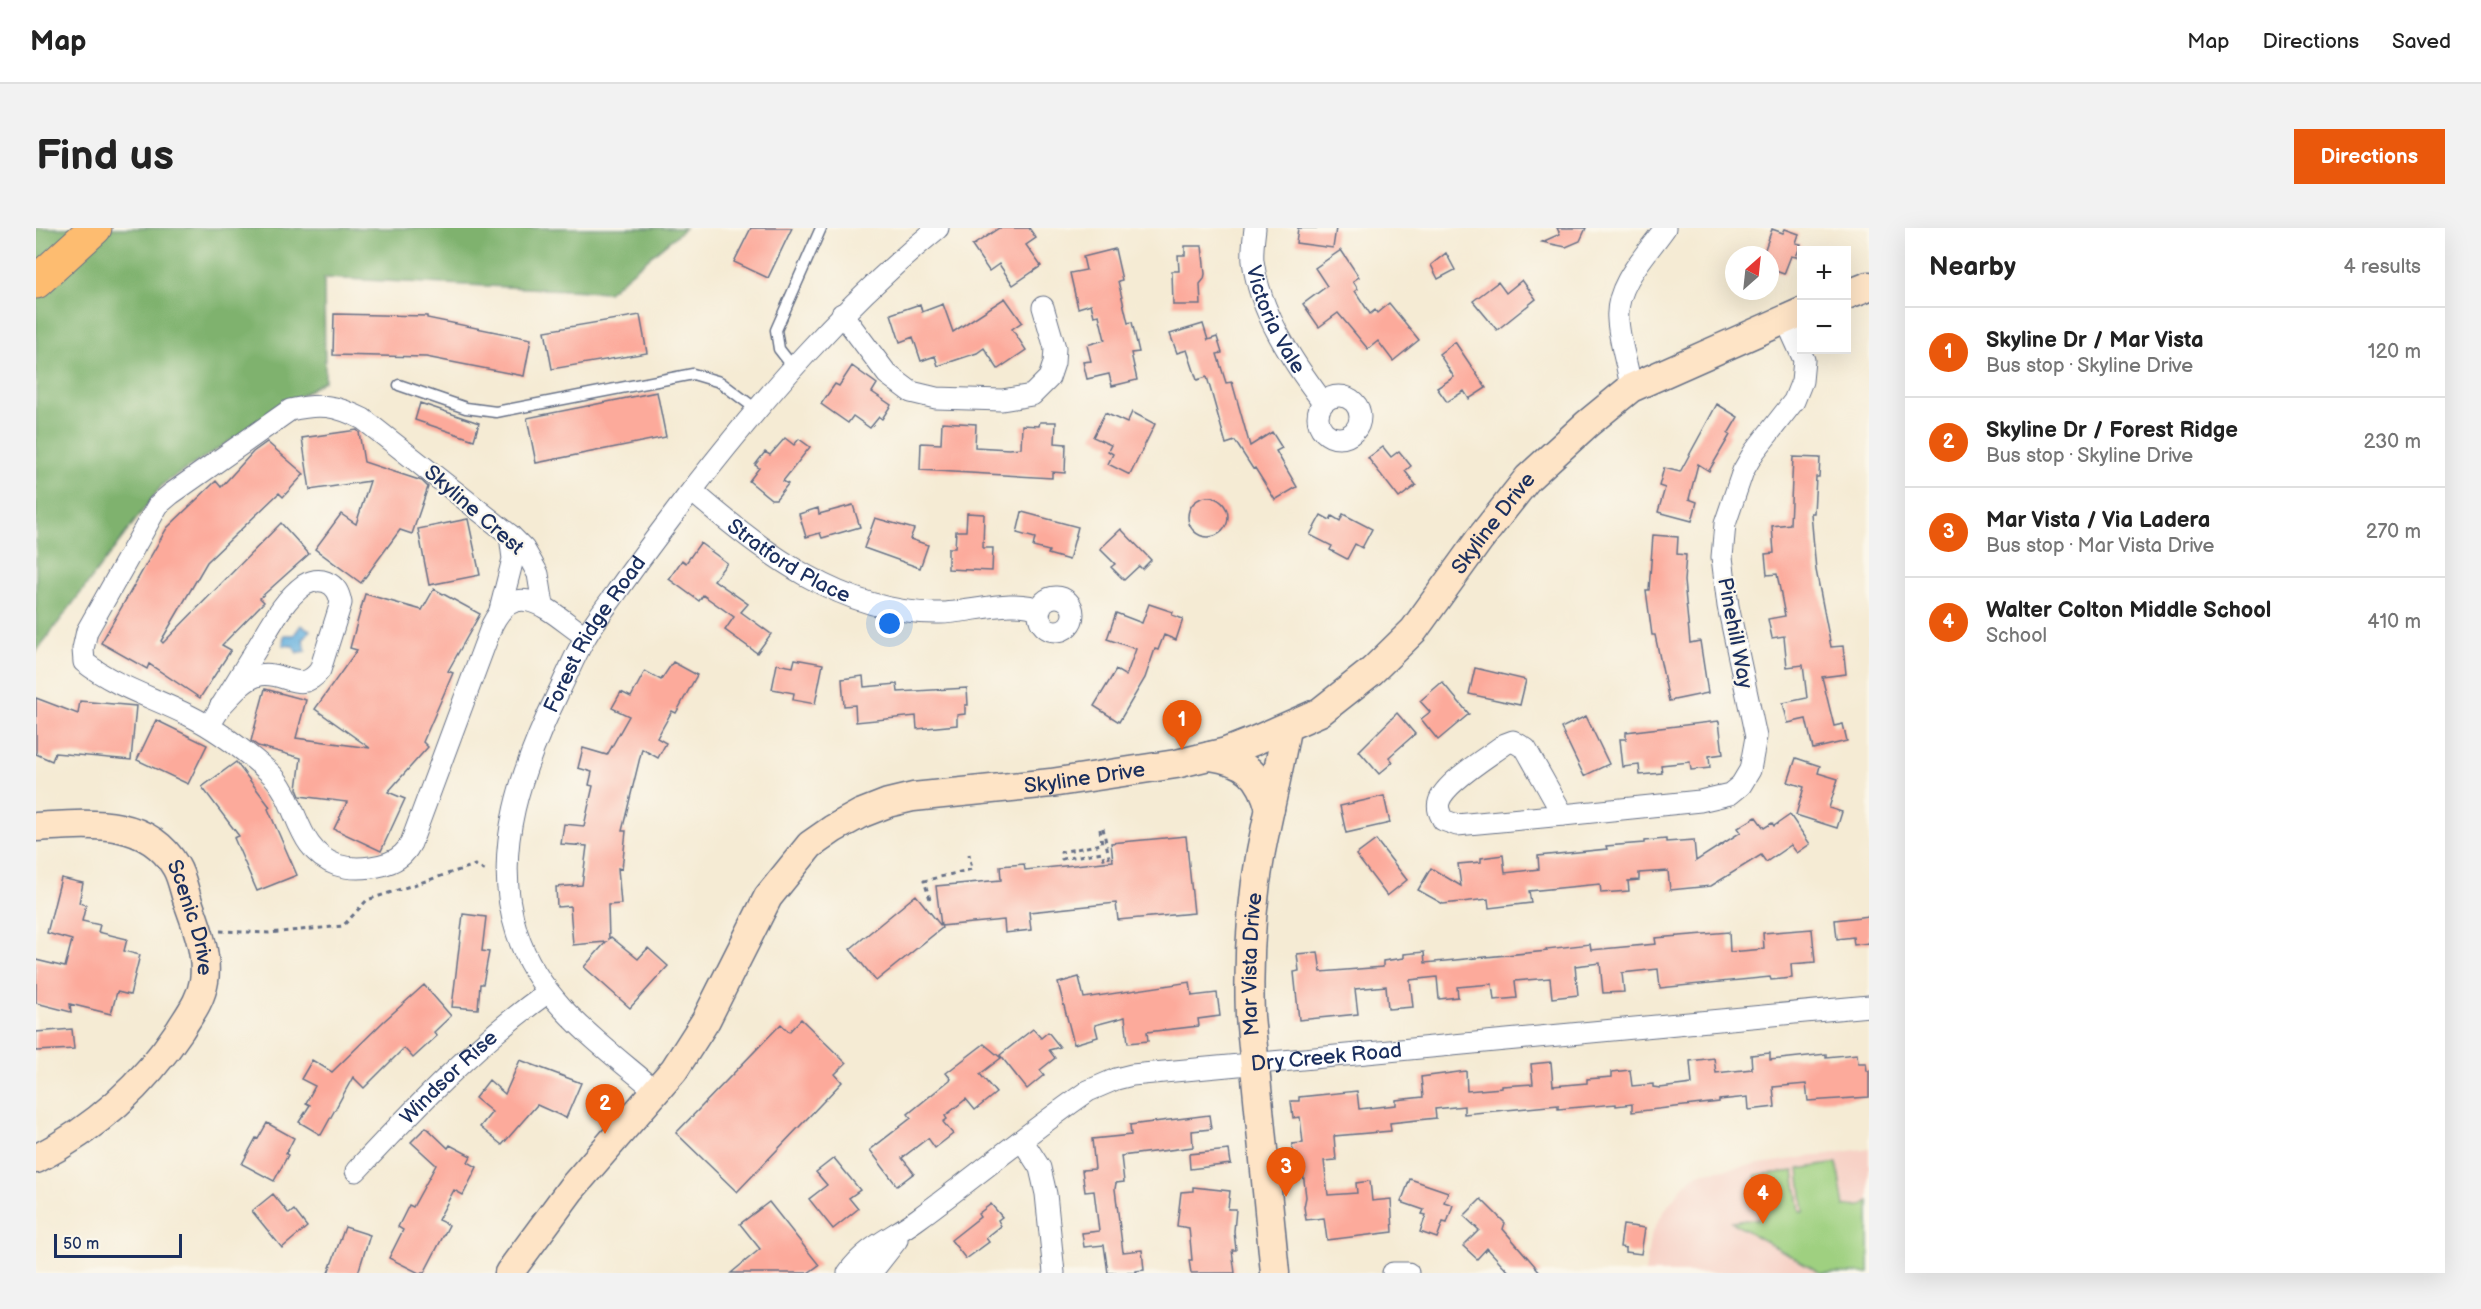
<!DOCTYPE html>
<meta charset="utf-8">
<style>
:root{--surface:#fff;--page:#f2f2f2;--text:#222;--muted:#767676;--line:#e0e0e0;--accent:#ea580c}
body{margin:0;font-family:"Balsamiq Sans",sans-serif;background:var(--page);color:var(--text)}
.controls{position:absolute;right:18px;top:18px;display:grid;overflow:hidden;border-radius:0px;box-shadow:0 6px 24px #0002}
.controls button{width:54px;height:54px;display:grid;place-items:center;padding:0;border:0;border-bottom:2px solid var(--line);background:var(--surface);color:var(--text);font:30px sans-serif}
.compass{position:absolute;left:1689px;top:18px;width:54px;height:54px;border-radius:50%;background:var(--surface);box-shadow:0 6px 24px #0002;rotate:27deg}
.scale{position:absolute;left:18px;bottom:15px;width:128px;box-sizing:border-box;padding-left:6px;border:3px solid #1b2f5e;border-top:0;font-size:16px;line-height:21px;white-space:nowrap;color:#1b2f5e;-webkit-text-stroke:4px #fbf7ec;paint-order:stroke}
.you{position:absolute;left:854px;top:396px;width:21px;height:21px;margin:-15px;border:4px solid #fff;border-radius:50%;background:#1a73e8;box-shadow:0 0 0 9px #1a73e833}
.badge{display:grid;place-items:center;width:39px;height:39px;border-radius:50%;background:var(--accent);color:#fff;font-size:20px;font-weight:700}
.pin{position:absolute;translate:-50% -50px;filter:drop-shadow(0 2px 3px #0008)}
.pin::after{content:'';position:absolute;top:32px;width:21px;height:18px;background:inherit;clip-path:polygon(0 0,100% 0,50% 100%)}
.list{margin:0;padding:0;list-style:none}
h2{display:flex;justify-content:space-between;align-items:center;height:78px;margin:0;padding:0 24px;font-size:26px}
h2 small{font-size:20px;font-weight:400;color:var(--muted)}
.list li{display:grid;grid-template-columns:39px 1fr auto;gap:18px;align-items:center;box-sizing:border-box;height:90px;padding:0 24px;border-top:2px solid var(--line)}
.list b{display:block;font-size:22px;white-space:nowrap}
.list p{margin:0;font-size:20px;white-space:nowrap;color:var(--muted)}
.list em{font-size:20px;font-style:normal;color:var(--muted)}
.map{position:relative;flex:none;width:1833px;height:1045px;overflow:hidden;border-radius:0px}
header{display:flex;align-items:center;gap:36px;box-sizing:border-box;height:84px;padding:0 30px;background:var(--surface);border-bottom:2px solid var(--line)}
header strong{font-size:28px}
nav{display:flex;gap:33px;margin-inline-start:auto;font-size:21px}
.intro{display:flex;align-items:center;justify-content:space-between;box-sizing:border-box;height:144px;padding:0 36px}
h1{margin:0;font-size:42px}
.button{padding:15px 27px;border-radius:0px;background:var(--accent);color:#fff;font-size:21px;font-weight:700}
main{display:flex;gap:36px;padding:0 36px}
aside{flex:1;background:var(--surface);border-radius:0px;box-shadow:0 6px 24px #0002}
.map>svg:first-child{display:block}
</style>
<header>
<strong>Map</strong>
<nav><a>Map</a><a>Directions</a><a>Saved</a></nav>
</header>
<div class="intro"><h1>Find us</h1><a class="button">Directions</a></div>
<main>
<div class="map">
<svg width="1833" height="1045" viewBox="0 0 1833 1045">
<rect width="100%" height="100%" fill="#fbf7ec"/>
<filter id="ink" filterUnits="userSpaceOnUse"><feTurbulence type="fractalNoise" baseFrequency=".0167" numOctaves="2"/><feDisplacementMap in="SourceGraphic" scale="12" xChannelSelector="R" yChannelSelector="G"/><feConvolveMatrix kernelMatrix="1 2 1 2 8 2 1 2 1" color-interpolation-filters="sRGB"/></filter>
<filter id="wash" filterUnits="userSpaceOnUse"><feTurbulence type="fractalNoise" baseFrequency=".008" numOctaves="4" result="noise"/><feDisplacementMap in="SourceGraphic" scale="24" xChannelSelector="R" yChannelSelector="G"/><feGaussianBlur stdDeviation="1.35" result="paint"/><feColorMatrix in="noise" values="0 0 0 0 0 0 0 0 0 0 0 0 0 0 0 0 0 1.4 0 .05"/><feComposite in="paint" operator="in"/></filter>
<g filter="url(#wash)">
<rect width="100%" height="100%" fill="#f5ebd4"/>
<path fill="#f7d1c6" d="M1833,920v125h-224l5,-36 14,-26 16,-22 18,-16z"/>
<path fill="#9fd080" stroke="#5d806f" stroke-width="1.5" d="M1801,935l7,44 18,-1 7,-5v72h-48l-90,-51 30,-4 -5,-43 38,-4 6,41h4l-5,-43z"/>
<path fill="#7fb26e" stroke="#4d7066" stroke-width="1.5" d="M0,0h649l-77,64 -284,-14 1,102 -162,104 -127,168z"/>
<path fill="#65b0de" stroke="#40709e" stroke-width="1.5" d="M265,397l9,5 -7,10 3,11 -9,2 -4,-7 -10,-1 1,-10h10z"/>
<g id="blocks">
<path fill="#fcaa9b" d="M715,0h41l-24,50 -34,-16z
M963,0h30l7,10 -10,7 15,21 -28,19 -14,-21 -10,7 -17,-25z
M1262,0h38l-3,20 -37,-5z
M1521,0h29l-6,13 -14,6 -24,-5 18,-8z
M1736,1l11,4 2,-4 14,5 -3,9 5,1 -5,13 -5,-1 -7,18 -14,-5v-14h-7z
M1149,18h17l3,28 -1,5 -4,5 1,21h-28l-1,-34h7l-1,-16h7z
M1079,21l7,31 -4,1 10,42 4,-1 7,30 -8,1 6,27 -25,6 -3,-12 -22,5 -4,-17 8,-1 -4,-16 18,-5 -6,-25 -5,1 -3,-12 -13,4 -8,-35 16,-3 -3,-13z
M1305,22l18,27 -6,4 5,8 -3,2 15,23 5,-4 2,3 12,-10 30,37 -26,21 -15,-20 -10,8 -30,-36 -19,14 -16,-23 24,-18 -12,-18z
M1410,25l9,17 -17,9 -7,-14z
M1486,52l14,19 -39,31 -24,-29 25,-19 8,11z
M969,70l17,24 -10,7 14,21 -28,19 -14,-21 -7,5 -39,13 -3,-10 -14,5 -8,-24 -13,5 -9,-28 29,-10 2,8 21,-8 10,28z
M298,86l93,2v2l104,21 -7,37 -98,-19 -93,-2z
M604,87l7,38 -95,16 -7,-38z
M1167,96l5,16 9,-3 5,16 -5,1 9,29 6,-1 18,64 22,-14 10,16 -6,3 21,36 -22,13 -20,-32 -2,1 -18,-28 -9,3 -19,-67 -10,3 -10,-30 -10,3 -7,-19z
M1419,114l31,46 -17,11 -5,-8 -17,11 -10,-14 17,-11 -15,-23z
M816,138l25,18 -5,8 19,13 -9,14 -3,-2 -9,11 -17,-12 -5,7 -27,-19 14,-20 4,2z
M621,164l9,45 -130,26 -9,-45z
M384,175l59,20 -5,17 -59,-20z
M1681,176l21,13 -10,17 2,1 -21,36 -11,-7 -9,35 8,3 -5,19 -34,-9 7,-24 -6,-2 5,-18 16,4z
M1096,184l23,12 -25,51 -22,-11 5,-10 -5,-3 3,-6 -18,-8 12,-24 22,10z
M906,194l34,2 -1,23 34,2 12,-1 1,-23 17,1 1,-4h16l-1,21 11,1 -1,29 -13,-1v6l-132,-8 1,-27 20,1z
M321,202l2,2 5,30 58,19 6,6 -16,47 -12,-4 -39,53 -46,-34 26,-35 15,10 14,-43 -60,9 -8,-52z
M749,210l9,7 5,-6 11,8 -27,34 5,3 -12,15h-5l-22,-18 10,-13 -4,-3 10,-13 5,3z
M231,214l37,32 -21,23 -4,-4 -72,69 -46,79 2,2 118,-120 28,31 -49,44 4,4 -42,43 9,5 -31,48 -51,-34 -2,5 -46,-26 66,-115 49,-47 5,6 32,-35z
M1347,219l8,10 8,-6 12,15 -6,5 11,14 -17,13 -31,-40z
M1757,229l27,1 -1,19h-3l-2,36h-3l5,57 15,77 12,-1 3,28 -24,3 12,49 9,-2 4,17 -34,8 -7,-30 -18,4 -5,-20 24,-5 -4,-33 -16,2 -3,-31 -12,2 -4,-19 17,-3 -8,-42 -10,1 -2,-21 9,-1 -2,-27 18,-2z
M1152 289a20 20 0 1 1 40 0a20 20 0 1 1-40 0Z
M817,277l7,22 -38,11 -2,-5 -14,4 -7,-23 19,-6 1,6z
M986,284l56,15 -9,33 -21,-6 1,-3 -16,-4 2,-9 -18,-5z
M931,285l17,1 -1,34h10l-1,23 -44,-2v-21h7l1,-17h10z
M1307,286l29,15 -10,19 -7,-4 -8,15 -17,-9 2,-4 -22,-11 11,-20 9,5 2,-4 8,5z
M839,290l39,11 -4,10 18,6 -8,23 -56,-20z
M432,291l12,56 -51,10 -11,-56z
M1085,301l30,31 -9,9 -3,-3 -15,14 -13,-13 4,-3 -15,-15z
M1617,307l25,2 -1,17 9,1 -2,26 6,62 10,-2 8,52 -39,8 -14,-66h-3l-6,-45h3z
M664,315l27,20 -13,17 34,24 -7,8 30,22 -14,19 -32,-23 9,-13 -31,-22 -4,6 -30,-22 13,-19 4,3z
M398,361l46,25 -32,57 5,2 -30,69 5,5 -40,45 17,7 -24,52 -47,-22 13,-27 -47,-6 -3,-7 4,-31 -43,-12 -7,-5 14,-52 41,11 -10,38 74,10 -55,-39 42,-59 -7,-2 15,-54 57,16z
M1113,376l24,8 -1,3 11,4 -7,21 -12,-5 -6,15 -3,-1 -10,29 -26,44 -25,-16 22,-36 10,6 10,-27 -29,-10 9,-26 26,10z
M759,431l28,5 -8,40 -22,-4 1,-7 -22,-4 5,-25 16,3z
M637,434l24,13 -21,38 -4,-2 -15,27 9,5 -8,15 -16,-9 -20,82h4l-4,38 -4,-1 3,36 -13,1 1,34 2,-2 27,22 10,-11 20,18 -38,42 -46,-41 22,-25 -33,3 -3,-39 -13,1 -1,-20 26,-2 5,-39 -26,-2 3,-20 20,2 9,-40 -4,-1 3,-13 -14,-4 5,-20 24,7 22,-39 -17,-8 9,-16 10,5 14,-26 16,9z
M1439,440l51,12 -6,25 -51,-11z
M827,448l1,11 33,-3 1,8 69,-4 1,17h-3v9l-8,1v10l-40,4 -1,-13 -60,6 -1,-17 -11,1 -2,-27z
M1406,454l27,32 -31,26 -17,-21 9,-7 -10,-11z
M0,470l42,16 2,-13 56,5 -5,54 -76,-7 -3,8 -16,-7z
M1361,485l18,21 -26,23 4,5 -14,12 -20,-23z
M1550,488l23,48 -25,12 -23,-48z
M120,492l51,25 -19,39 -51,-24z
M1683,493l4,33 -14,2 1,12 -19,2 -1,-8 -29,3 1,8 -22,2 -1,-10 -16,2 -3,-28h6v-7z
M1760,530l24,8 -2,7 20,6 -9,29 13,4 -5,16 -41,-13 8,-28 -16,-5z
M200,534l34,45 -2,2 29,66 -40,16 -23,-53 5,-2 -37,-49z
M1348,568l6,27 -44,10 -6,-27z
M1754,587l20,29 -13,9 -6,-8 -25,17 -5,-7 -50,31 -41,4 -2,-19 -29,2v7l-11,1 1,10 -28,2 -1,-9 -71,7 2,12 -42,5 -1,-9 -45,5 -25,-14 13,-22 30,18 -3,-22 23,-2v-4l22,-3 2,18 34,-4 -1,-13 69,-7 -1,-3 38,-3v-2l22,-2v3l28,-2 2,21 45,-29 -3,-4 18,-11 8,11 8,-5 2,3z
M1150,608l8,77 -76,7 -2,-17 -87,9 2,18 -26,3 -1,-13 -63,6 1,2 -66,53 -26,-32 66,-54 25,31 -5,-40 65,-6 -1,-14 24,-2 1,6 88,-9 -2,-18z
M1340,612l31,40 -20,16 -31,-41z
M25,650l22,5 -4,20 7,2 -4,16 18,4 -2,7 29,7 -3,12 16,4 -10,40 -13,-3 -6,22 -41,-10 1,8 -35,-9v-43l29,7 7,-27 -25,-7z
M427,686l23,3 -4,34 7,1 -6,32h-3l-2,25 -26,-2z
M1833,688v27l-15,2 -1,-8 -16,2 -2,-19z
M1776,701l3,33 -24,2 1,14 -21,2 -1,-3 -110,11 -2,-19 -36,4 2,19 -21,1 -3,-30 -25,3 3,29 -26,3 -2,-20 -35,3 2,17 -23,2 -2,-16 -35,3 1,10 -19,2 -2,-22 -27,3 3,27 -25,2 -2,-23 -31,3 3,25 -59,6 -5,-48 5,-1 -2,-17 21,-2 3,20 62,-5v-6l21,-3v-4l20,-2 1,11 122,-12 -1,-2 44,-5 1,6 65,-6 -1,-6 74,-6 1,20 34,-3 -1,-16z
M1043,749l5,21 106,-16 2,14 25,-3 3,23 -22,3 1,7 -52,6 1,9 -20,2 -3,-26 -30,8 3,12 -24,7 -16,-61z
M388,757l27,31 -17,16 3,4 -24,22 -9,-10 -40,40 -11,-11 -32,58 -22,-13 11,-17 -4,-2 9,-17 -14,-7 11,-19 20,12 52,-51z
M765,791l45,44 -11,11 7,8 -105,110 -61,-59 105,-109 8,8z
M36,801l2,20 -38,2v-19z
M997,801l8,9 7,-6 12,15 -11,3 6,8 -15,12 4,5 -17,14 -27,-34z
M948,816l17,14 -21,16 16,19 -21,17 -9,-11 -21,17 2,3 -4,3 10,12 -18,14 -7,-10 -26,20 12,15 -17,13 -27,-36 41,-32 -3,-4 43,-35 -5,-6z
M1734,825v7l56,-6v3l31,-3 1,9h8l1,8h2v26l-61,4 -2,-17 -33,3 2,20 -26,3 -1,-13 -29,3v2l-87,10v-8l-16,2v-2l-58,5v-4l-94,9v-8l-29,3 1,9 -46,5 1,8 -57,5 2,24 -12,1 4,34 29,-2 -1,-10 14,-2 2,20 19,-2 2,33 -66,8 -3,-22 -18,2 -2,-13 2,-10 -4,-33h-8l-2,-20 11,-1 -3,-26 -7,1 -2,-17h8v-4l58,-6 2,18 37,-4v-5l27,-3 -2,-20 45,-6 1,20 35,-3v-2l31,-2 -2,-20 20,-2 2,24 34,-3v-4l25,-2v-5l18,-2 2,16 21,-2v3l7,1 32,-4 -2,-23 24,-3 2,15 36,-4 -1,-14z
M484,832l61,23 -15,35 -29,-13 -35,40 -22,-18 12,-15 -17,-14 14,-18 16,14z
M1173,887l2,14 -19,2 1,16 -72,9 3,26 -8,1 -1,6 8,63 19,-2 2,20 -8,1v2h-28l-4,-28 -20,2 -2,-14 17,-2 -5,-40 -9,1 -3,-22 13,-1 -3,-30 39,-4 -1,-10z
M231,895l27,15 -8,16 2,1 -14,26 -32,-17 14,-26 2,1z
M390,899l22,21 2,-3 21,11 -3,6 9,5 -14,28 -9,-5 -16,30 11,5 -25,48h-5l-30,-15 14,-28 -5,-3 11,-22 4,2 23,-42 -25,-23z
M1193,922l2,14 -41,5 -1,-15z
M798,930l26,32 -11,8 9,11 -25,20 -24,-30 18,-14 -11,-13z
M1374,951l38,13 -4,10 9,3 -6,18 -4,-1 -6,16 -17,-6 6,-17 -4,-1 2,-4 -23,-8z
M1157,959l37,4 -2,18h8l-2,22 2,19h-4l3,23h-44l-2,-13h3l-3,-32 -12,-2 4,-34 12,-1z
M237,966l16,20 5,-4 13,17 -25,21 -30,-37z
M1445,971l24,24 -2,6 38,44h-31l-23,-25 -10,11 -14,-13 16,-16 -15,-14z
M733,974l50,63 -11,8h-77l29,-24 -20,-25z
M955,976l11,13 -4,3 3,6 -15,12 3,4 -23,17 -15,-19 29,-23 -2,-3z
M1587,997l22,3 -4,26 -15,-2v-4l-6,-1z
M309,999l25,8 -12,38h-30z"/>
</g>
</g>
<g filter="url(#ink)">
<use href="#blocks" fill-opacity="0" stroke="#677187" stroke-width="1.5"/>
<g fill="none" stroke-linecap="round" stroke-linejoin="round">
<g stroke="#677187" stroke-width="13">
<path id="lane" d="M757,139l-14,-18 -3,-19 45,-102
M363,157l67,23 30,4 197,-38 27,8 36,27"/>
</g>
<g stroke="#677187" stroke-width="23">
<g id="street">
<path id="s1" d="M1219,0c-1,10 -3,22 -2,33 7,52 39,100 70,141"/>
<path d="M806,86l45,60 24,18 25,6 66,2 30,-5 17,-17 5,-15 1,-15 -12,-41"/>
<path d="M1595,160c-3,-23 -12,-46 -13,-69 -3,-34 29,-65 47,-91"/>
<circle cx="1303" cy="189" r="21"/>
<path id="s2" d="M656,263c69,60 151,124 248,122 28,0 76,-16 100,-3"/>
<circle cx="1020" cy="386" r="17"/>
<path d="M507,377l-5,-31 -6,-11 -8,-14 -14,-14 -147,-116c-28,-14 -43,-16 -73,-9l-119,84 -13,11 -71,126 -4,18 1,13c32,25 71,36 106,54 28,14 55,35 79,56 30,27 25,78 68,93 18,6 52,3 66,-11 3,-3 6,-7 8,-11l81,-218c26,-52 62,-9 93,11"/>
<path d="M464,382l13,-51 -3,-24"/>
<path d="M173,498c16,-26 32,-52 48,-78 13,-21 26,-48 47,-63 7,-4 14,-6 22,-3 10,4 13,11 15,21l-21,67c-19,26 -37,0 -60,5 -17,4 -28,20 -40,32"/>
<path d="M1477,513l13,8 37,66 -106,10 -14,-5c-3,-6 -6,-11 -4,-18 5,-19 50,-46 66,-58z"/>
<path d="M1527,587l137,-14 30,-7 11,-9 9,-15 6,-33 -28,-131 -6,-49 3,-33 18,-53 11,-19 40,-51 8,-20 2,-21 -19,-42"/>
<path id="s3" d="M621,864c-53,-46 -118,-89 -140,-159 -27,-82 6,-168 42,-242 9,-18 16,-36 26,-53 9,-16 20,-30 31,-45 22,-32 46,-63 70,-95 76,-98 155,-191 252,-270"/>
<path d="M986,912l18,28 6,26 8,79"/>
<path id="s4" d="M320,943c60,-64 120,-128 192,-179"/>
<path id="s5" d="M812,1045c19,-27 46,-36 71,-55 57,-42 111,-87 169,-127l28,-12 16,-4 737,-69"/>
<path d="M835,1045l26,-33"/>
<path d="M1357,1045h15"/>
</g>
</g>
<g stroke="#677187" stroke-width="31">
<g id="secondary">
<path d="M1810,67l23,-9"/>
<path d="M1174,528c35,5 51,18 60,53"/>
<path id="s6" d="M0,599c50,-3 111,-11 140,40 6,10 8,24 12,35 9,25 20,53 16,79 -3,19 -14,33 -24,49 -37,56 -84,98 -144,129"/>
<path id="s7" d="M473,1045l62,-84 103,-119 32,-50 62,-123 42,-52 23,-16 27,-15 28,-11 25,-6 138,-14 125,-19 50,-12 28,-11 66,-29 52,-41 42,-41 65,-90 49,-62 59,-54 44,-36 171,-76"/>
<path id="s8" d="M1239,1045l-25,-257c-2,-55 1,-111 11,-165 8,-41 18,-81 25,-122"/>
</g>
</g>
<g stroke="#677187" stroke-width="35">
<path id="primary" d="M0,54l59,-54"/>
</g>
<path stroke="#677187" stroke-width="3" stroke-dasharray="4.5 4.5" stroke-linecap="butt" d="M1067,600l7,34
M1064,601l2,15 -41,8 1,7 40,-7 3,10
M894,671l-6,-18 48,-12 -3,-15
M184,703l49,2 74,-7 24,-26 108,-35 13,7"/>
<use href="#lane" stroke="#fff" stroke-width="10"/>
<use href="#street" stroke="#fff" stroke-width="21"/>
<use href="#secondary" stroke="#fee4c6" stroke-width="28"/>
<use href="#primary" stroke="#fdbc70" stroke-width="33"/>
</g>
</g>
<g text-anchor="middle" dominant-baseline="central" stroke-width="4.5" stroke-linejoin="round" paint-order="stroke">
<g font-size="21" fill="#1b2f5e" stroke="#fbf7ec">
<text stroke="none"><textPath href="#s1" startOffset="96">Victoria Vale</textPath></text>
<text transform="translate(438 282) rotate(41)">Skyline Crest</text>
<text stroke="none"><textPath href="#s7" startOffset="1317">Skyline Drive</textPath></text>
<text stroke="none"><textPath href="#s2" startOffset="120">Stratford Place</textPath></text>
<text transform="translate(1699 405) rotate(79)">Pinehill Way</text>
<text stroke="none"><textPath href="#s3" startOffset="534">Forest Ridge Road</textPath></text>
<text stroke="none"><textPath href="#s7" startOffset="813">Skyline Drive</textPath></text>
<text stroke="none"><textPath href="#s6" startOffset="208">Scenic Drive</textPath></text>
<text stroke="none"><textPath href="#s8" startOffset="310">Mar Vista Drive</textPath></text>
<text stroke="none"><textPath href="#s5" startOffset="544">Dry Creek Road</textPath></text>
<text stroke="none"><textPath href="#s4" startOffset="132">Windsor Rise</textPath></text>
</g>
</g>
</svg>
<div class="controls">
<button>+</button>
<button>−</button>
</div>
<svg class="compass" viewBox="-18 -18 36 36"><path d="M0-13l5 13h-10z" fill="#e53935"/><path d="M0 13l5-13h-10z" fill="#767676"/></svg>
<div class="scale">50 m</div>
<div class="you"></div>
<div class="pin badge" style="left:1146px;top:522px">1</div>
<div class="pin badge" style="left:569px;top:906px">2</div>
<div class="pin badge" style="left:1250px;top:969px">3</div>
<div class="pin badge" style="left:1727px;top:996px">4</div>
</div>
<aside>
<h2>Nearby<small>4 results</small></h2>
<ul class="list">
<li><span class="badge">1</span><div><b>Skyline Dr / Mar Vista</b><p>Bus stop · Skyline Drive</p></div><em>120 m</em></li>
<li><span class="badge">2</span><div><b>Skyline Dr / Forest Ridge</b><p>Bus stop · Skyline Drive</p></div><em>230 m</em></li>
<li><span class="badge">3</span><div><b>Mar Vista / Via Ladera</b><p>Bus stop · Mar Vista Drive</p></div><em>270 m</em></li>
<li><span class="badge">4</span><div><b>Walter Colton Middle School</b><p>School</p></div><em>410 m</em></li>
</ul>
</aside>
</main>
